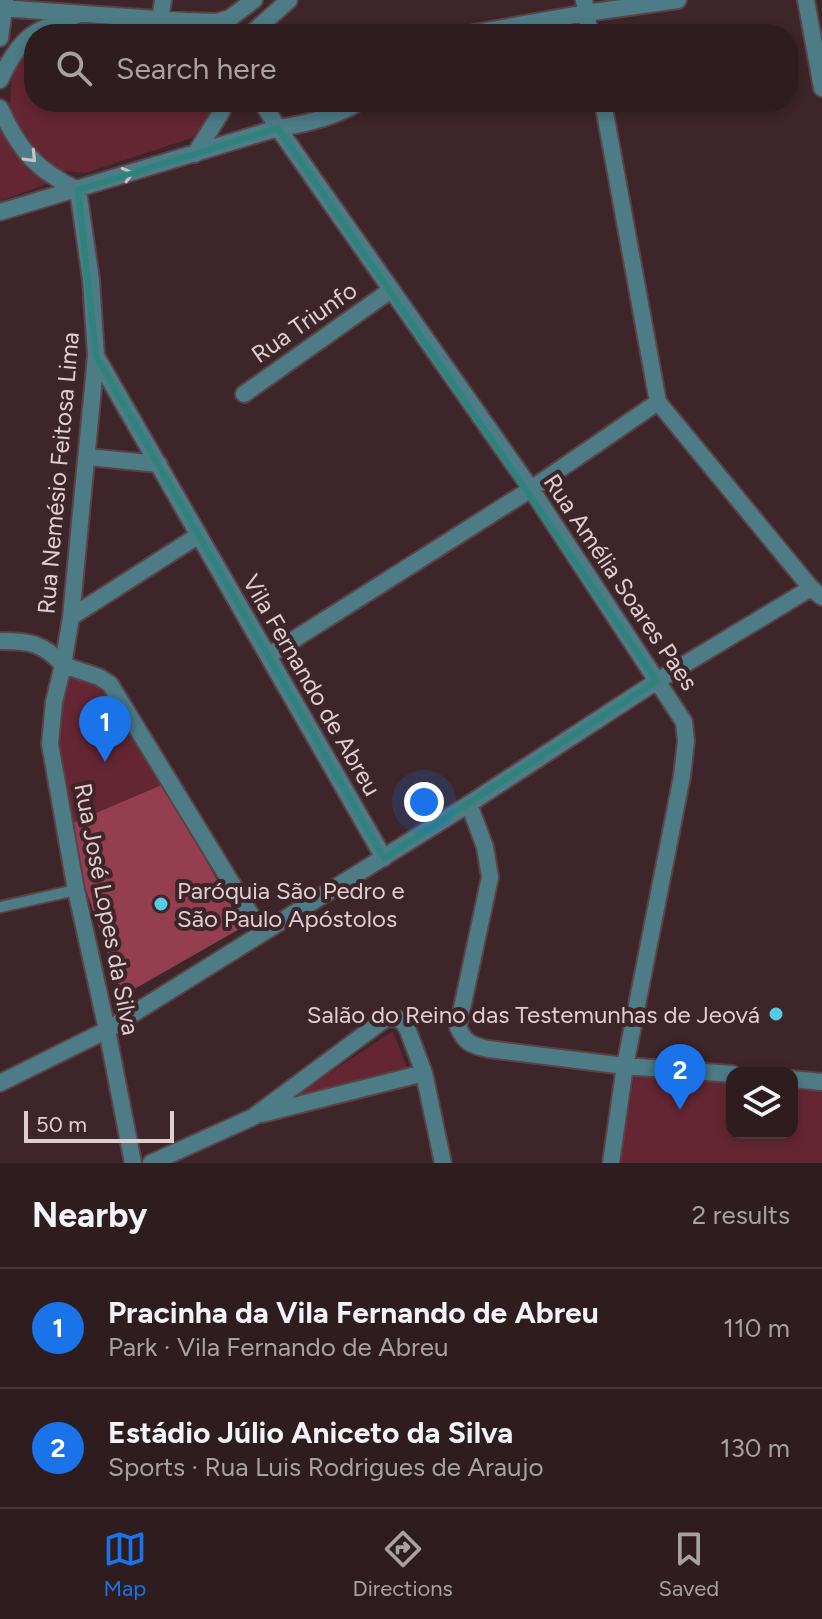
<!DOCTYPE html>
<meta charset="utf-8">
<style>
:root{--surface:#2e1c1f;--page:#3a292c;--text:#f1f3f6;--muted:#a7a1a4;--line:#493a3d;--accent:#1a73e8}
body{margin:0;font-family:Figtree,sans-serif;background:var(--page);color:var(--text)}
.controls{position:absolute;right:24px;bottom:24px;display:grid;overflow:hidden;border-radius:16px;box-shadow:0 4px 12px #0003}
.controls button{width:72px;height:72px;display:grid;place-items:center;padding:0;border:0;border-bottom:2px solid var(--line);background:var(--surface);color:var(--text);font:40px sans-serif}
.scale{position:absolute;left:24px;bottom:20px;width:150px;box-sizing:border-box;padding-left:8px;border:4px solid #dfced0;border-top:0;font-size:22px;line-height:28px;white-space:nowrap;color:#dfced0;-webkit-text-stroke:6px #3d2529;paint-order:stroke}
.you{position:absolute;left:424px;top:802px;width:28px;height:28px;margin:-20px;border:6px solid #fff;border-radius:50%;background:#1a73e8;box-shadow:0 0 0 12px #1a73e833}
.badge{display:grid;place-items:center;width:52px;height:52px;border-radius:50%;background:var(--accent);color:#fff;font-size:26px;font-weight:700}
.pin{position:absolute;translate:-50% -66px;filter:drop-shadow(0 2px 4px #0008)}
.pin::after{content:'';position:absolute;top:42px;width:28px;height:24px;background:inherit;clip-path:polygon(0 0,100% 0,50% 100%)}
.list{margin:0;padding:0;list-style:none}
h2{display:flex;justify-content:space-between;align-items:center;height:104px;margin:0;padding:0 32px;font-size:34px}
h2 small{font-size:26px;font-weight:400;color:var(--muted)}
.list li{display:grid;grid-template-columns:52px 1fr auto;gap:24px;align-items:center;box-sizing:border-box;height:120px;padding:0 32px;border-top:2px solid var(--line)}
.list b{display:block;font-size:30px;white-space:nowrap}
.list p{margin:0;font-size:26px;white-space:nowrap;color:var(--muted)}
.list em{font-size:26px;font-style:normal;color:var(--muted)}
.icon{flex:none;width:44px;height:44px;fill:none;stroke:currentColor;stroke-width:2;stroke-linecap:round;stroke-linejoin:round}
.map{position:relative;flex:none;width:822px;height:1163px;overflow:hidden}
.search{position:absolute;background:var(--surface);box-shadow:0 4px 12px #0003;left:24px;right:24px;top:24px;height:88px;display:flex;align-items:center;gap:20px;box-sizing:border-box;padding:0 28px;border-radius:32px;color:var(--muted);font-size:30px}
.sheet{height:344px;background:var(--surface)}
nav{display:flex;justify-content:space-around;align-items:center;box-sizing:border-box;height:112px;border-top:2px solid var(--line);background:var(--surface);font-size:22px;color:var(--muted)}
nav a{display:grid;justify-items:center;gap:4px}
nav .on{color:var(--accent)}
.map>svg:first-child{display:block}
</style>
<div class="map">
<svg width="822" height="1163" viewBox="0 0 822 1163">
<rect width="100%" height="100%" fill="#3d2529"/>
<path fill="#652634" d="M88,24l88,1 13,9h-132z
M34,43v59h182l-2,9 -22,27 -107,35 -29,-3 -33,-31 -13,-33 2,-30 17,-31z
M0,127l26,40 23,16 -49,18z
M70,674l33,9 61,101 -94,40 -14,-83 4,-40z
M393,1031l14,37 -121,34z
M635,1073l97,7v53h60v-49l30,2v77h-202z"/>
<path fill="#953e52" d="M164,784l79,143 -121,69 -39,-115 -13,-57z"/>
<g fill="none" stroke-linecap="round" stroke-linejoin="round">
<g stroke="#5a4347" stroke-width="14">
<path id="service" d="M0,907l76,-17"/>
</g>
<g stroke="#5a4347" stroke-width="20">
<path id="minor" d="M584,0l6,34
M806,0l16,88
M0,8l185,13 32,1 13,-4 24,-18
M160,20l3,-20
M251,34l38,-34
M469,34l117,-21 92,-13
M0,38l5,-38
M0,80c19,-42 33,-50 75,-64
M262,102l16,26 253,361 153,233 2,19 -4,35 -57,290 -14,97
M603,102l55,300 153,186 11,9
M0,108c19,42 36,62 78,82l13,90 5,76 -25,261 -8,48 -9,37 -4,42 26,146 31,140 26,133
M195,154l27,-43 1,-9
M0,212l278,-84c29,-4 57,-11 81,-26
M96,356l288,502
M244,394l147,-104
M87,457l72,7
M71,617l128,-82
M0,641c30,0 43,2 63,24
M268,656l263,-167 127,-87
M63,665l36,12 11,7 152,249
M469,804l16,43 5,30 -32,150c7,16 13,18 30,22l137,17 107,8
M792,1079l30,3
M0,1083l107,-53 362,-226 188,-123 154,-93
M262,1114l162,-41
M151,1163l102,-46 132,-98c11,-2 17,0 22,9l17,45 19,90"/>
</g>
<use href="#service" stroke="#4d7b86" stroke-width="10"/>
<use href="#minor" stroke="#4d7b86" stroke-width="16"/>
</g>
<defs><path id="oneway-chevron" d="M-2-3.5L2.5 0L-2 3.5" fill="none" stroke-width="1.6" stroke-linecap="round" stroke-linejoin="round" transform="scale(2)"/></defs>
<g stroke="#c9c2c5">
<use href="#oneway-chevron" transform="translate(31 157) rotate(46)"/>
<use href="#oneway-chevron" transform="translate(128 174) rotate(-16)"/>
</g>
<path fill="none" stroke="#2e837d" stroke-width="6" stroke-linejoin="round" d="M278,128l379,553 -273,177 -288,-502 -18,-166z"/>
<g fill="#58c9e3" stroke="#3d2529" stroke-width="3">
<circle cx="161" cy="904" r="8"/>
<circle cx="776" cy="1014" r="8"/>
</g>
<g text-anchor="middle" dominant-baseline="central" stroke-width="8" stroke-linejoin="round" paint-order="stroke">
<g font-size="24" fill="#dfced0" stroke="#3d2529">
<text transform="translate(304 322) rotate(-35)">Rua Triunfo</text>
<text transform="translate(58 473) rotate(-85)">Rua Nemésio Feitosa Lima</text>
<text transform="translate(621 582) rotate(56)">Rua Amélia Soares Paes</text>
<text transform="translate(312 685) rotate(60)">Vila Fernando de Abreu</text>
<text transform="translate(107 909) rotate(79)">Rua José Lopes da Silva</text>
</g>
<g font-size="24" fill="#dfced0" stroke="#3d2529" text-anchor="start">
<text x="177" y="890">Paróquia São Pedro e<tspan x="177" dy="28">São Paulo Apóstolos</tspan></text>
<text x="760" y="1014" text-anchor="end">Salão do Reino das Testemunhas de Jeová</text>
</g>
</g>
</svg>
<div class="controls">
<button><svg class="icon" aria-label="layers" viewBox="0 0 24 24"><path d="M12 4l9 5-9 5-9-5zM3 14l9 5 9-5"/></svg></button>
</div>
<div class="scale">50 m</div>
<div class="you"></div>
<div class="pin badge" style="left:105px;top:762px">1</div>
<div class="pin badge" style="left:680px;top:1110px">2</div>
<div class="search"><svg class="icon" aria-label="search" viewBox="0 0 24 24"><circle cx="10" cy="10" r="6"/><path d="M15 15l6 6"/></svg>Search here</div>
</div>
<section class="sheet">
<h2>Nearby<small>2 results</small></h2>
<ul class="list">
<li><span class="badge">1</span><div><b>Pracinha da Vila Fernando de Abreu</b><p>Park · Vila Fernando de Abreu</p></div><em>110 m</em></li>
<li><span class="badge">2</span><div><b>Estádio Júlio Aniceto da Silva</b><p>Sports · Rua Luis Rodrigues de Araujo</p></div><em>130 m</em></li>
</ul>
</section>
<nav>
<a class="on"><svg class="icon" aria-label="map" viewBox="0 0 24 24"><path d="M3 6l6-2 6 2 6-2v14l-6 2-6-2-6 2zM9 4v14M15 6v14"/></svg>Map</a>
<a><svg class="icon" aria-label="directions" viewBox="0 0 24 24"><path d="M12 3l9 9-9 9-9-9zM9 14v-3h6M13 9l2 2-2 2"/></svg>Directions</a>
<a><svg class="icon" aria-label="saved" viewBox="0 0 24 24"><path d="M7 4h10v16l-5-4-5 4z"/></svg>Saved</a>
</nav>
